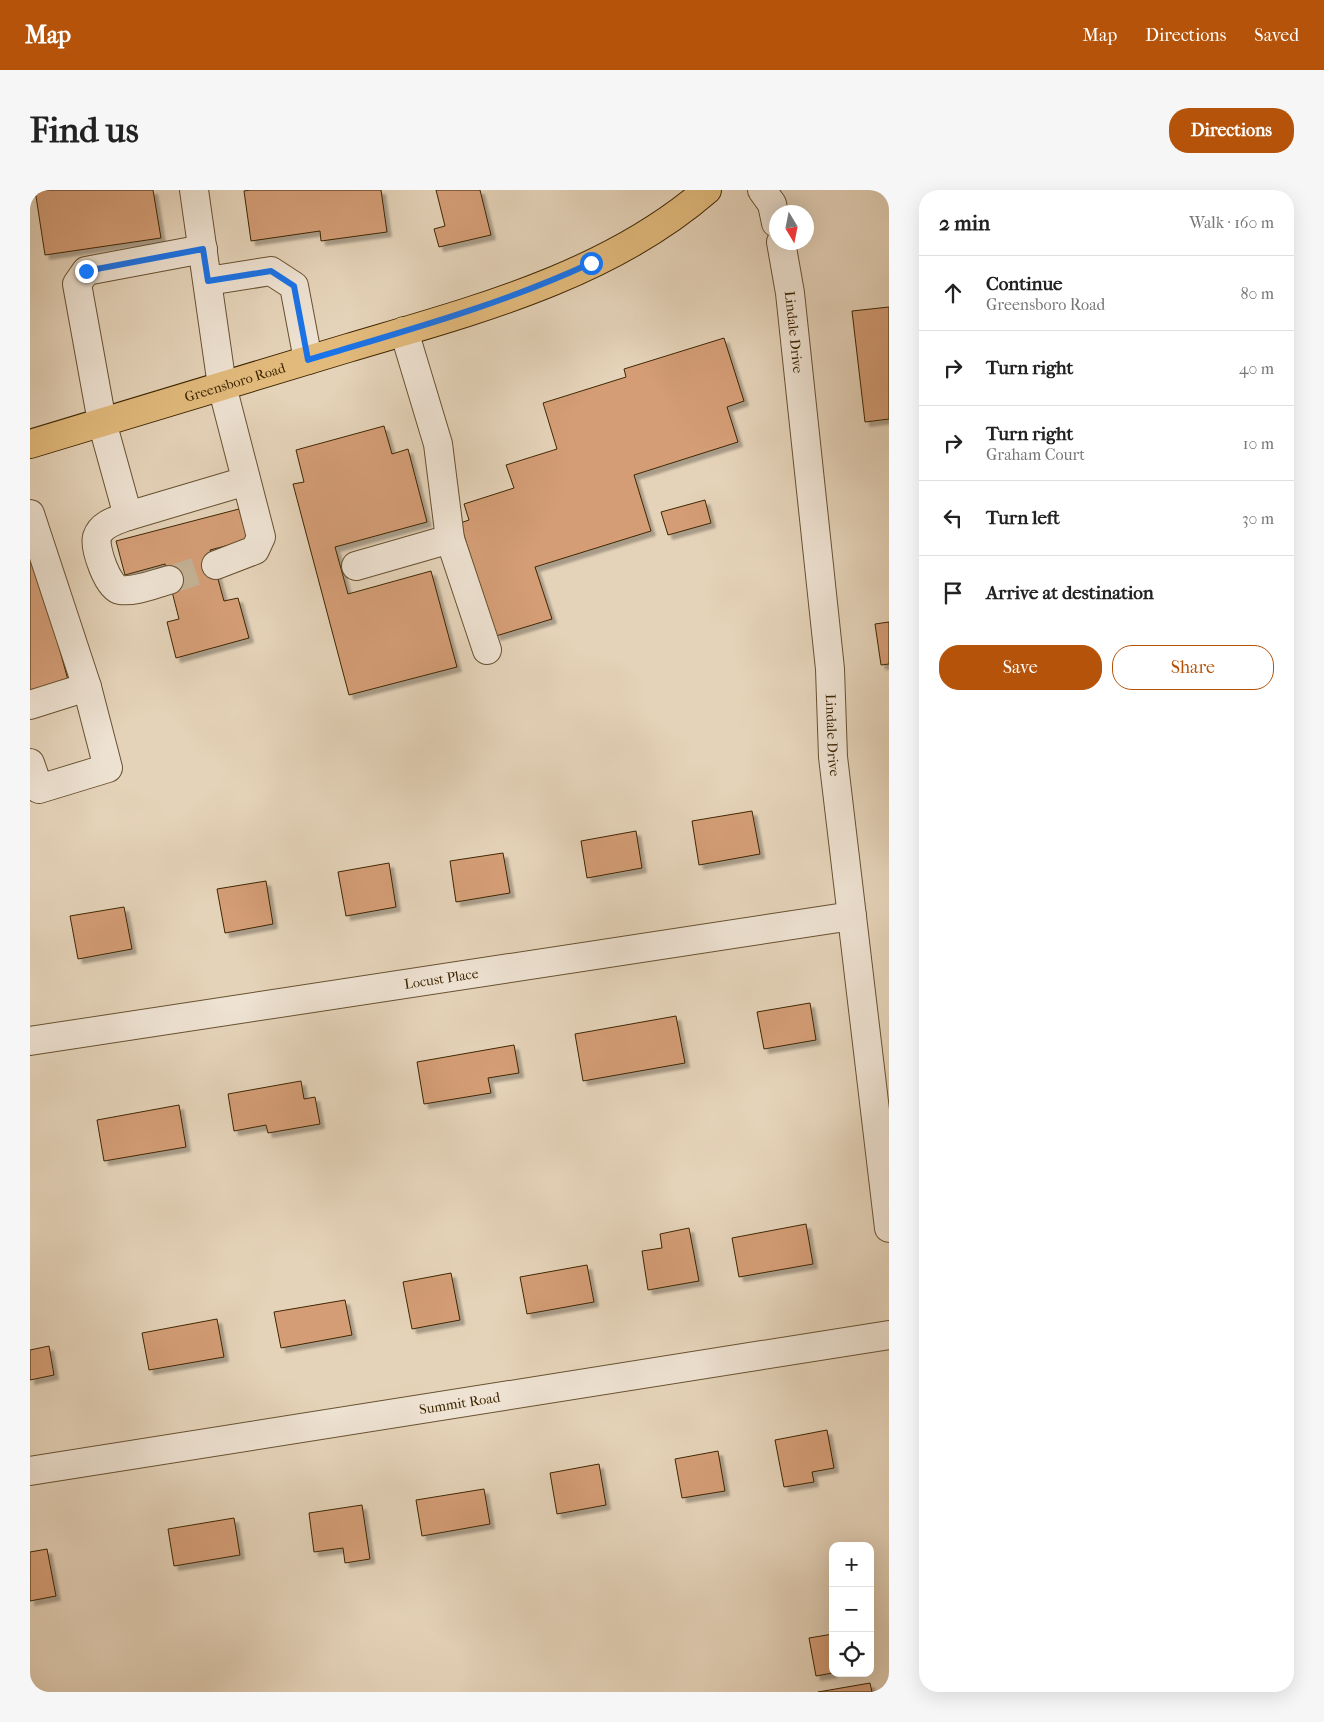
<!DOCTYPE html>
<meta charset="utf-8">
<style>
:root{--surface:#fff;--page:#f6f6f6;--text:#222;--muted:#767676;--line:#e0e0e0;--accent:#b45309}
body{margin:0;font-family:"IM FELL French Canon",serif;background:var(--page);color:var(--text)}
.controls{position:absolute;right:15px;bottom:15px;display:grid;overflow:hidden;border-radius:10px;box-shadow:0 5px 20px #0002}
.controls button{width:45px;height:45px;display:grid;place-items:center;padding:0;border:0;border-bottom:1px solid var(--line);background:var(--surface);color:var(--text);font:25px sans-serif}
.compass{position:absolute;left:739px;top:15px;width:45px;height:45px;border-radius:50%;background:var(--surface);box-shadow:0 5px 20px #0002;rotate:170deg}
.stop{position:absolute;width:15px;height:15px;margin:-11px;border:4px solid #1a73e8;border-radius:50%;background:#fff}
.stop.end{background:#1a73e8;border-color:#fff;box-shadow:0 1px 5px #0008}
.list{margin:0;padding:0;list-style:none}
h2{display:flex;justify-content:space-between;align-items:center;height:65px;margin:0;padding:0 20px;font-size:21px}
h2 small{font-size:16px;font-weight:400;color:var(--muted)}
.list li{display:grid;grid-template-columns:32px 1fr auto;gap:15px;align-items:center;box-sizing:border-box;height:75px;padding:0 20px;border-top:1px solid var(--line)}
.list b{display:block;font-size:19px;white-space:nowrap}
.list p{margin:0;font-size:16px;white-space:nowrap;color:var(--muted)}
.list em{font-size:16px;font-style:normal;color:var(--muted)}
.actions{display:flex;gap:10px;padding:15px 20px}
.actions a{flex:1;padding:11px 0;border:1px solid var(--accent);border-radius:20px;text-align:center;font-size:18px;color:var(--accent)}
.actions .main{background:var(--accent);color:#fff}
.icon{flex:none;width:28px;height:28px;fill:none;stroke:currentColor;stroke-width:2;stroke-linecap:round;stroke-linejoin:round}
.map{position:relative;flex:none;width:859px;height:1502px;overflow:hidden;border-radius:20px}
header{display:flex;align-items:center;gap:30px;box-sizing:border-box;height:70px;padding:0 25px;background:var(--accent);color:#fff}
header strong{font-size:24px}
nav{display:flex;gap:28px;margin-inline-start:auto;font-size:18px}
.intro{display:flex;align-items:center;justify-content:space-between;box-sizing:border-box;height:120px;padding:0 30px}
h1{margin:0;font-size:35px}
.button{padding:12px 22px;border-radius:20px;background:var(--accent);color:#fff;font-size:18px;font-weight:700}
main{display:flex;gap:30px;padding:0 30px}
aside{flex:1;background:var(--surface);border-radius:20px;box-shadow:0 5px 20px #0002}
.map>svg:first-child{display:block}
</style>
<header>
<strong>Map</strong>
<nav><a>Map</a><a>Directions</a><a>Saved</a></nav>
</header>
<div class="intro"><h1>Find us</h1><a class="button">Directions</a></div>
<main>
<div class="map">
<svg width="859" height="1502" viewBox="0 0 859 1502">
<defs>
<filter id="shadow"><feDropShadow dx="4.5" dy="4.5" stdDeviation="1" flood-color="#0004"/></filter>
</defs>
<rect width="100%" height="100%" fill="#e5d3b9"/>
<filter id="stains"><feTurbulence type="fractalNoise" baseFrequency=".004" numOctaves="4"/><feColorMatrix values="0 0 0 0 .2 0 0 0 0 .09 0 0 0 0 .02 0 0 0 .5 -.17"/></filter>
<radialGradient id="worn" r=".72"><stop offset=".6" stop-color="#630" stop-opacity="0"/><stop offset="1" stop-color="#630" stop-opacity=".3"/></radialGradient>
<path fill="#d49d76" stroke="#3d2602" filter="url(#shadow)" d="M5,0h118l8,48 -116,17z
M220,0h131l6,42 -66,9 -1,-10 -69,10 -7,-50z
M406,0h44l11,45 -52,12 -5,-18 11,-3z
M859,117v112l-24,3 -13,-111z
M694,148l20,63 -17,6 11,35 -104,33 17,56 -116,36 17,52 -56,17 -36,-113 9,-3 -5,-16 50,-16 -8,-23 51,-16 -14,-46 83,-26 -2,-8z
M354,236l8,28 16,-5 19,73 -92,25 13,47 83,-23 26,96 -108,28 -56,-211 11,-2 -8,-32z
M675,310l6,23 -43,12 -7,-23z
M209,319l9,31 -38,10 14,51 14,-3 11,40 -73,20 -9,-36 12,-3 -14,-55 -40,11 -9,-34z
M0,352l38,138 -38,10z
M859,432v42l-8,1 -6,-41z
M722,621l8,43 -61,11 -7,-44z
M606,641l6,37 -55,10 -6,-37z
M473,663l7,40 -54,9 -6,-41z
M359,673l7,44 -50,9 -8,-44z
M236,691l7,43 -48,9 -8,-44z
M94,717l8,42 -54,10 -8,-43z
M780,813l6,37 -52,9 -7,-37z
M646,826l9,47 -102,18 -8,-47z
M484,855l5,28 -31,5 3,15 -67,11 -7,-42z
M271,891l3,18 11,-2 5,27 -52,9 -2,-8 -32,6 -6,-37z
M149,915l7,42 -82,14 -7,-41z
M776,1034l7,40 -74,13 -7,-39z
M659,1038l10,53 -51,9 -6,-39 20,-3 -2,-14z
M557,1075l7,37 -67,12 -7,-37z
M421,1083l9,47 -48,9 -9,-47z
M315,1110l7,35 -71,13 -7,-36z
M187,1129l7,38 -75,13 -7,-37z
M19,1156l5,29 -24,5v-30z
M797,1240l7,38 -22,4 2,10 -30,5 -9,-47z
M688,1261l7,40 -43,7 -7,-39z
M569,1274l7,41 -49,9 -7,-41z
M454,1299l6,35 -68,12 -6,-36z
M332,1315l8,54 -25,4 -2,-15 -29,4 -5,-39z
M204,1328l6,37 -66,11 -6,-37z
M17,1359l9,47 -26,5v-49z
M803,1444v39l-17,3 -7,-38z
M840,1493l2,9h-54z"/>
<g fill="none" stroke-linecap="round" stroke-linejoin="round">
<path stroke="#c3b094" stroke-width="28" stroke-dasharray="28 14" stroke-linecap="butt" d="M139,390l47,-15"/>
<g stroke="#675130" stroke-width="30">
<g id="minor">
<path d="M164,0l28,196 39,151 -6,13 -39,15"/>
<path d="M732,0l10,14 4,19"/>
<path id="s1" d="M751,52l9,51 40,376 3,88 56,471"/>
<path d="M178,91l63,-10 23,15 14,74"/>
<path d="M374,141l34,113 12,95 37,111"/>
<path d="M0,324l57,173 21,81 -69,21 -9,-26"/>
<path d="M98,326l118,-35"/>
<path d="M326,376l94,-27"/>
<path d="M139,390c-15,4 -33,12 -49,10 -12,-2 -26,-42 -23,-53 4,-13 20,-17 31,-21l-26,-94 -25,-138 9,-13 117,-22"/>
<path d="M0,515l57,-18"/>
<path id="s2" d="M0,851l822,-125"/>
<path id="s3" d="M0,1281l859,-136"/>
</g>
</g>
<g stroke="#3d2602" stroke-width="30">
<g id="major">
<path id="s4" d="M0,254c106,-32 212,-64 318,-96 124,-37 259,-71 359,-158"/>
</g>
</g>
<use href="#minor" stroke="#eee2d2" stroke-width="28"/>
<use href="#major" stroke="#e2ba7c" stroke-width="28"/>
</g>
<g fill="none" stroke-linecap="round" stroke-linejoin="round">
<path stroke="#1a73e8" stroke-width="6" d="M56,81l117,-22 5,32 63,-10 23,15 14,74c96,-29 193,-55 283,-97"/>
</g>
<g text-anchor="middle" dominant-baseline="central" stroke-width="5" stroke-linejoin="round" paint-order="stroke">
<g font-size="14" fill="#3d2602" stroke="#eee2d2">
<text stroke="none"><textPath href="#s1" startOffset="91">Lindale Drive</textPath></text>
<text stroke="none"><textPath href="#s4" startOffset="214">Greensboro Road</textPath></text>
<text stroke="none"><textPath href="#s1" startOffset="496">Lindale Drive</textPath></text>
<text stroke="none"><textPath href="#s2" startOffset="416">Locust Place</textPath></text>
<text stroke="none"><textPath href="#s3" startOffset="435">Summit Road</textPath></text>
</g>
</g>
<rect width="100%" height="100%" filter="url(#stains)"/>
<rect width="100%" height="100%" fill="url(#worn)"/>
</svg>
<div class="controls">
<button>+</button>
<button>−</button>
<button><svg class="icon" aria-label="locate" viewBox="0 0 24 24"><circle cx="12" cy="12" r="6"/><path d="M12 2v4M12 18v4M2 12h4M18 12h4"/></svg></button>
</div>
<svg class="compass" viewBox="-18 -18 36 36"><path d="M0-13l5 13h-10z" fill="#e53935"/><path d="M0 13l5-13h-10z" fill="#767676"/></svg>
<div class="stop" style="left:561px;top:73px"></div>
<div class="stop end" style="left:56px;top:81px"></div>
</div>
<aside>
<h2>2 min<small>Walk · 160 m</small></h2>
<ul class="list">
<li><svg class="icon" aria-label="ahead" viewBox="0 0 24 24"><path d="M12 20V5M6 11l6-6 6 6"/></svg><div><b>Continue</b><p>Greensboro Road</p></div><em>80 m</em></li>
<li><svg class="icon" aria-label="right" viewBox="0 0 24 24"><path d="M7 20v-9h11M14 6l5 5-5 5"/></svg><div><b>Turn right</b></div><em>40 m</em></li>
<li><svg class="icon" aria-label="right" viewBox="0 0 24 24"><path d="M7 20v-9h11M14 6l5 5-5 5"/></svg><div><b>Turn right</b><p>Graham Court</p></div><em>10 m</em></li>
<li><svg class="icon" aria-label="left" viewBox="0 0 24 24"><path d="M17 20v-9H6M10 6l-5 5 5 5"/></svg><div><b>Turn left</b></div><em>30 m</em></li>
<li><svg class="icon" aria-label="arrive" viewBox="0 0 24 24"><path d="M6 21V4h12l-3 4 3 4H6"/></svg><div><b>Arrive at destination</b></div></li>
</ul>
<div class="actions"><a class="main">Save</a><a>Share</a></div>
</aside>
</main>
